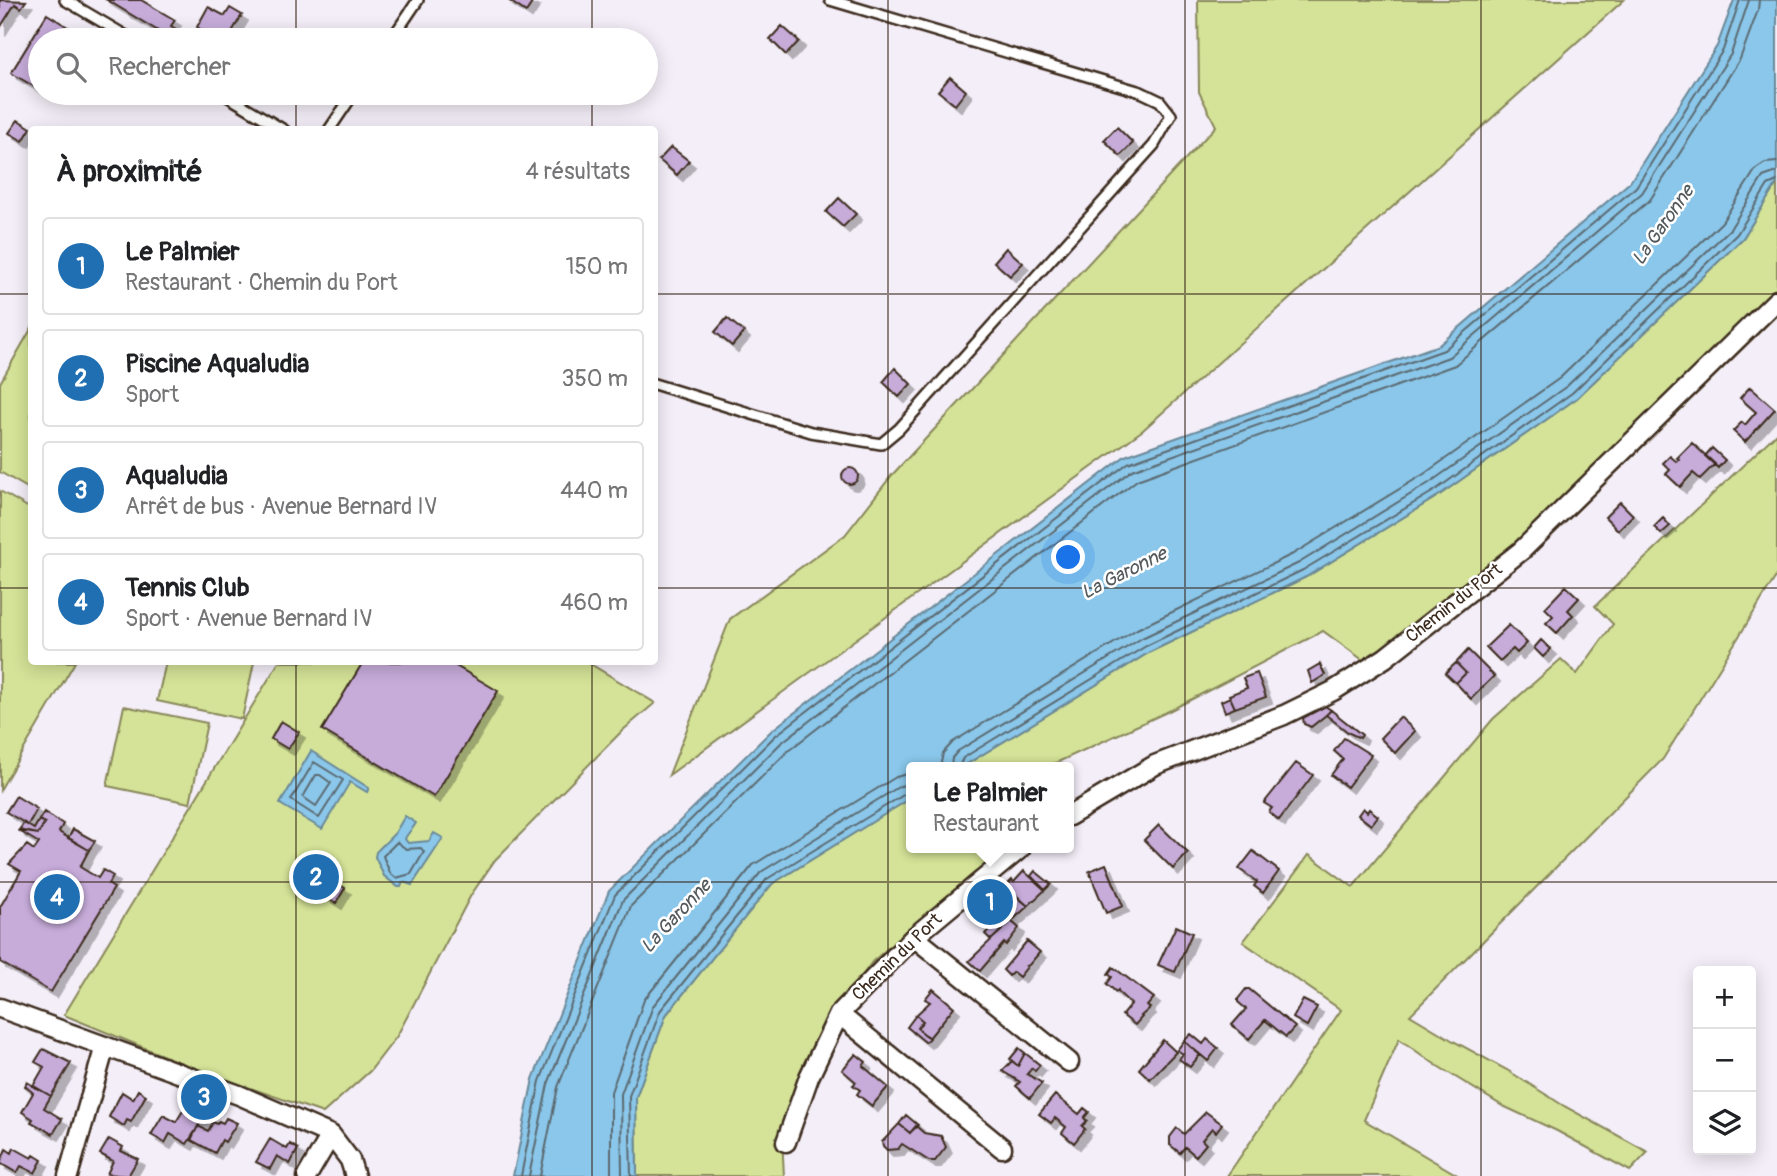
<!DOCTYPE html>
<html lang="fr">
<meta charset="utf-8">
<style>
:root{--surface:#fff;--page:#f6f6f6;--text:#202124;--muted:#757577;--line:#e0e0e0;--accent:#1f6fb2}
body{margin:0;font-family:Pangolin,sans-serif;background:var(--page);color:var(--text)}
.controls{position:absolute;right:21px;bottom:21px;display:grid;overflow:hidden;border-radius:7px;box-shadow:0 4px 18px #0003}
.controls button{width:63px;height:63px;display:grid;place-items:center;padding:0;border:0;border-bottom:2px solid var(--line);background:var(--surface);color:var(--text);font:35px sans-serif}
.you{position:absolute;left:1069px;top:558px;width:24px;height:24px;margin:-18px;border:5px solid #fff;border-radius:50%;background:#1a73e8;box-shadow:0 0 0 10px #1a73e833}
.badge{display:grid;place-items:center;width:46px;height:46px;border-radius:50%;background:var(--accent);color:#fff;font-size:23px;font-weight:700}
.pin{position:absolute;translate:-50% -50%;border:4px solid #fff;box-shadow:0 2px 7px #0006}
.popup{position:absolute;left:906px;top:762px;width:168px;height:91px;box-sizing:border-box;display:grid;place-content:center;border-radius:7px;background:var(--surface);filter:drop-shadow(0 2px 5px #0005);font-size:23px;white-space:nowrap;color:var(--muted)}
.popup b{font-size:26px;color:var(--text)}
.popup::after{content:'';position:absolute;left:50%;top:100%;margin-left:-14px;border:14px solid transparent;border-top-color:var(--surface)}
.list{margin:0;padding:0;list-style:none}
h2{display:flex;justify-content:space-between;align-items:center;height:91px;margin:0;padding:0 28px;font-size:30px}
h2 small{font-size:23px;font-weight:400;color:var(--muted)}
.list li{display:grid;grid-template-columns:46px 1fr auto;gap:21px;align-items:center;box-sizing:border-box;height:98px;margin:0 14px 14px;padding:0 14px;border:2px solid var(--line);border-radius:7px}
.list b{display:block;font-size:26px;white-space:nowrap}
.list p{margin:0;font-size:23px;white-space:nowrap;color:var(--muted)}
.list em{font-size:23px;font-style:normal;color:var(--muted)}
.icon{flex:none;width:38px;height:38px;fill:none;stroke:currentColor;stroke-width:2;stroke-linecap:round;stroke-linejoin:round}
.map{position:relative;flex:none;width:1777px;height:1176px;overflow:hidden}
.search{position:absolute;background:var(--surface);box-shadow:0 4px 18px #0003;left:28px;top:28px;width:630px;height:77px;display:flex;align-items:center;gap:18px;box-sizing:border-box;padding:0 24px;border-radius:38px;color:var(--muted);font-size:26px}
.panel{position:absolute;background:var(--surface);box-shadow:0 4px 18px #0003;left:28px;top:126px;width:630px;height:539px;border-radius:7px}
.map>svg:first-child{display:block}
</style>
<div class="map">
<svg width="1777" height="1176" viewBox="0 0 1777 1176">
<defs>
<filter id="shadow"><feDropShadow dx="6" dy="6" stdDeviation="0" flood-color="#0004"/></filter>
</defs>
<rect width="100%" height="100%" fill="#f4eef8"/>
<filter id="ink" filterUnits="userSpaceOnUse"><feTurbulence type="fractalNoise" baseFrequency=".0143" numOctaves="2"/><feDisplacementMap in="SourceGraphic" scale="14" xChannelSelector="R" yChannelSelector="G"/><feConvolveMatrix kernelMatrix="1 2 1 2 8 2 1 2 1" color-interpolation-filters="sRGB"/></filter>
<g filter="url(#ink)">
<path fill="#d4e397" stroke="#88865a" stroke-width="2" d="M1198,0h426l-481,430 -474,345 61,-156 115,-84 47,-60 324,-349 -17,-34z
M1777,183v132l-234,229 -95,57 -81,62 -44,-32 -154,80 -122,56h-85l188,-115 156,-75 132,-81 139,-98 166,-160z
M31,329v161l-31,-18v-89z
M1777,433v142l-114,184 -253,256 45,27 52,28 57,36 84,46 -18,19 -73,-40 -56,-26 -65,-40 -37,-26 -35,81 95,56h-232l114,-166 -98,-68 66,-87 44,32 140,-168 68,-60 16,15 36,-50 -18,-18z
M0,491l31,18 1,153h43l-75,128z
M166,662h88l-12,57 -85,-18z
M279,662h308l68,41 -33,28 -127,129 -24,35 -74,141 -27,35 -47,42 -122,-42 -137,-56z
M124,706l83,17 -17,80 -83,-17z
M911,798v50h99l-36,25 -102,89 -50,71 -40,104 2,39h-147l-1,-79 30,-82 106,-131z"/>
<path fill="#8ac7ea" stroke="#6a8898" stroke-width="2" d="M1734,0h43v183l-34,55 -166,160 -139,98 -132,81 -156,75 -188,115h-51v31l-139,86 -106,131 -30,82 1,79h-124l20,-97 76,-188 162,-160 354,-275 314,-111 191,-163 87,-136z
M311,751l58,37 -2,4 -17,-10 -28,47 -42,-25z
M405,816l11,7c-3,6 -9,10 -11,16l3,4 21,-2 5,-8 9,5 -31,47 -9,-3 -2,5h-3l-14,-11 -9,-19 1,-5 19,-19z"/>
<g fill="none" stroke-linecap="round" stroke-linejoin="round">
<path stroke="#5b6970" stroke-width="2" d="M314,762l29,18 -24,38 -28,-18z
M940,767l3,-14 10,-11 184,-113 156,-75 131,-80 136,-96 162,-156 34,-53 9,-6 12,-1
M951,767l1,-9 6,-7 184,-113 157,-75 130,-80 138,-97 163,-157 33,-52 14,-5
M959,767l4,-9 183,-112 157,-76 131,-79 138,-98 165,-159 31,-49 9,-4
M316,775h4l11,8 -15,23 -13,-9z
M397,842l9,7 15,-1 3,4 -13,22 -15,4 -6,-5 -7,-17z
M521,1176l19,-95 75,-186 160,-159 353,-273 316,-113 192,-163 87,-137 17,-50
M529,1176l19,-92 75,-184 158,-157 351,-273 317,-113 193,-164 89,-139 18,-54
M540,1176l18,-89 73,-181 157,-155 349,-271 318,-115 195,-165 90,-141 18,-49 1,-10
M611,1176v-84l33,-92 109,-135 143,-88 15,-4
M622,1176l-1,-82 32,-88 108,-134 139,-86 11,-2
M631,1176l-2,-80 31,-85 107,-132 138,-85 6,-1"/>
</g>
<path fill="#c7acda" stroke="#3b2a1e" stroke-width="2" filter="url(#shadow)" d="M0,0l26,1 -5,7 -6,-4 -15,24z
M107,0h34l34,20 -4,6 20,12 -2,2h-16z
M508,0h26l-8,12z
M208,7l17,9 5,-8 12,7 -15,25h-5l-8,-5 -1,2 -16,-10z
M47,14l24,15 -7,11h-24v38l-5,9 -24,-14z
M782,26l17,15 -13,14 -16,-16z
M950,77l16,14 -11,14 -17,-14z
M18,120l13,8 -8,13 -14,-8z
M1117,127l16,16 -13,13 -16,-16z
M671,147l18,14 -12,14 -18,-15z
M839,198l17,16 -13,13 -17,-15z
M1006,248l17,15 -13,13 -16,-14z
M727,318l17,14 -12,14 -17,-14z
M895,368l16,16 -12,13 -16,-15z
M1750,387l25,22 -30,33 -12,-11 9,-9 3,3 11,-13 -16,-14z
M1692,443l23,21 -15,15 -7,-6 -13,14 -14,-13 4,-4 -7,-7 7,-7 7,6 2,-2 -2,-2z
M1712,448l13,12 -7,8 -13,-12z
M842 476a8 8 0 1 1 16 0a8 8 0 1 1-16 0Z
M1620,502l13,13 -15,15 -13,-13z
M1663,518l7,8 -9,8 -7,-7z
M1566,586l13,12 -11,12 5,5 -16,18 -11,-10 7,-7 -8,-8z
M1509,625l18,18 -10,10 -4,-4 -13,12 -14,-14z
M1541,640l10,9 -8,8 -9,-9z
M1468,650l26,26 -23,23 -15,-16 10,-10 -10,-10z
M363,662h86l49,29 -64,106 -112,-67z
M1456,663l10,10 -10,10 -11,-10z
M1320,664l5,11 -13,8 -4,-12z
M1257,673l9,24 -31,11 -6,-13 18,-7 -4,-10z
M1230,697l5,11 -10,4 -4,-11z
M1325,706l6,4 -5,5 -15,12 -7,-3 -1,-6z
M1331,710l31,25 -2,3 -11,-5 -23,-18z
M1400,717l15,14 -20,22 -15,-15z
M281,721l18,11 -11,17 -17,-10z
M1344,738l27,17 -24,32 -16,-12 12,-16 -9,-8z
M1296,763l17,12 -34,45 -10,-8 3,-4 -8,-5z
M16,796l21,13 -9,16 -22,-13z
M1363,808l4,4 2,-3 9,7 -7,9 -13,-10z
M44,812l19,12 -4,8 30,18 -9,17 18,11 5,-8 10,6 -5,8 6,4 -63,104 -51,-30v-55l21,-36 -12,-7 18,-19 7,5 5,-7 -20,-12 19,3 7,-11 -6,-3z
M39,820l6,3 -7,11 -19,-4 5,-7 10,6z
M1159,825l29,28 -15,16 -29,-29z
M73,829l22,12 -6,9 -21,-12z
M1253,851l26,20 -16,22 -9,-7 3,-4 -18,-13z
M1106,864l17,42 -17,7 -17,-42z
M1024,871l21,19 -17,16 -22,-20 6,-6 2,2z
M1035,871l16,13 -6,6 -14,-14z
M329,878l16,10 -9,15 -16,-10z
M994,883l19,17 3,-4 12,10 -37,34 -6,-6 8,-9 -21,-19z
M1011,921l8,7 -13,17 -2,-2 -24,28 -11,-10z
M1176,926l16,7 -17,39 -17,-7z
M1027,941l13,11 -11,13 -3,1 1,1 -8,10 -6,-5 -4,4 -6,-6z
M1113,967l41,31 -7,8 3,2 -9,8 1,1 -7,8 -13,-10 9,-11 -12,-11 -1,-3 -2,2 -9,-8 5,-7 -4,-3z
M933,989l21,18 -25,31 -12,-10 6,-7 -7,-6 14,-13 -5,-3z
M1246,989h3l46,38 -9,10 -21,-17 -16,19 -17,-14 14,-16 -8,-7v-3z
M1303,1000l14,7 -10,19 -14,-8z
M916,1015l7,6 -6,7 12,10 -4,4 -18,-15z
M1191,1034l12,10 4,-5 11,9 -10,13 -24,-20z
M1163,1040l13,12 -26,27 -11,-10z
M1184,1041l16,14 -10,12 -11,-8 4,-5 -6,-4z
M1019,1048l6,5 -7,13 -8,-7z
M43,1049l28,14 -20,33 -18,-10 11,-19 -9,-5z
M1025,1053l15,12 -5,6 -3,-3 -5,6 15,9 -12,15 -14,-12 4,-4 -18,-11 10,-10 6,5z
M856,1054l10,8 -3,4 25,21 -16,19 -15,-12 3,-4 -7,-5 3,-3 -14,-12z
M27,1082l24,14 -7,12 18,11 -9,15 -22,-12 2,-3 -11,-7 11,-19 -8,-7z
M138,1090l8,5 -15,27 -4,-2 -3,6 -15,-9 13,-25 11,7z
M1055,1095l24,19 5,-6 5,4 -5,6 3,3 -5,5 3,3 -11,14 -12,-10 4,-6 -11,-9 -4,5 -12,-9z
M184,1109l19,10 -16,25 -17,-10 -5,9 -14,-8 12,-20 13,7z
M1206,1112l16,12 -6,8 -4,-4 -10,12 4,4 -10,12 -11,-9 -5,6 -10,-8v-8l7,-9 7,6z
M906,1115l12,10 -8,8 -11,-9z
M226,1118l11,5 -12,19 -3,-2 -7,13 -24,-13 7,-14 10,5 5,-9 4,2 2,-3 4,2z
M899,1124l11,9 6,-7 8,7 17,3 5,11 -11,14h-6l-27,-17 -4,5 -11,1 -4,-4 -1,-4z
M109,1139l14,8 -2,4 17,8 -10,17 -21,-2 6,-13 -13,-7z
M270,1139l17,10 3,-5 8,5 -8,15 -13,-8 -7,13 -14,-7z
M14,1148l18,10 2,-3 8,5 -7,13 -14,-7 -4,7 -17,-10 6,-14 6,4z"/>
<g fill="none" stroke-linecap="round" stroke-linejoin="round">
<g stroke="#3b2a1e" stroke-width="14">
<path id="service" d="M65,0l68,40
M391,40l27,-40
M222,93l62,37
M329,130l25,-37
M654,384l157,48 70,12 18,-15 255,-284 17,-30 -11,-14 -19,-9 -311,-92"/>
</g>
<g stroke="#3b2a1e" stroke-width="23">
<path id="minor" d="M1069,816l86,-51 129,-50 49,-24 52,-33 136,-107 256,-251
M914,937l155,125
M0,1008l239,87 92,40 19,25 5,16
M839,1014l163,134
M786,1142l23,-65 30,-63 75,-77 107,-89
M68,1176l37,-130
M307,1176l24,-41"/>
</g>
<use href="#service" stroke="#fff" stroke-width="9"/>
<use href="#minor" stroke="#fff" stroke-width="18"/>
</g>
</g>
<path fill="none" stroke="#3b2a1e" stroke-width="2" stroke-opacity="0.55" d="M296,0v40M592,0v40M888,0v1176M1185,0v1176M1481,0v1176M296,93v37M592,93v37M0,294h32M654,294h1123M0,588h32M654,588h1123M296,662v514M592,662v514M0,882h1777"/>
<g text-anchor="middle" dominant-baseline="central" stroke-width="5" stroke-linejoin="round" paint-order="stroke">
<g font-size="18" fill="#3b2a1e" stroke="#fff">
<text transform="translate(1454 603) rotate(-38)">Chemin du Port</text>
<text transform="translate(897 957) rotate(-44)">Chemin du Port</text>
</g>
<g font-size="19" font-style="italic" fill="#53595b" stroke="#fff">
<text transform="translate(1663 225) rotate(-55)">La Garonne</text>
<text transform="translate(1124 573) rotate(-27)">La Garonne</text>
<text transform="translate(676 916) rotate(-47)">La Garonne</text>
</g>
</g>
</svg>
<div class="controls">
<button>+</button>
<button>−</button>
<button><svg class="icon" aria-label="layers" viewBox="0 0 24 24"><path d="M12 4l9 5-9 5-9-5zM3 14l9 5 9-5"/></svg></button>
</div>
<div class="you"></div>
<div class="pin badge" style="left:990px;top:902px">1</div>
<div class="popup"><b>Le Palmier</b>Restaurant</div>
<div class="pin badge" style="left:316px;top:877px">2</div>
<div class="pin badge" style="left:204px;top:1097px">3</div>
<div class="pin badge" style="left:57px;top:897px">4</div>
<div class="search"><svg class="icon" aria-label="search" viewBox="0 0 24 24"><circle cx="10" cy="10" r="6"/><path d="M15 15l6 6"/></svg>Rechercher</div>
<section class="panel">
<h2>À proximité<small>4 résultats</small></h2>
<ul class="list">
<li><span class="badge">1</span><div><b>Le Palmier</b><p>Restaurant · Chemin du Port</p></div><em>150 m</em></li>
<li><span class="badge">2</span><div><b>Piscine Aqualudia</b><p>Sport</p></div><em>350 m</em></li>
<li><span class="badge">3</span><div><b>Aqualudia</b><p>Arrêt de bus · Avenue Bernard IV</p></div><em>440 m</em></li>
<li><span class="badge">4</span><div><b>Tennis Club</b><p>Sport · Avenue Bernard IV</p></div><em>460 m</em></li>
</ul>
</section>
</div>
